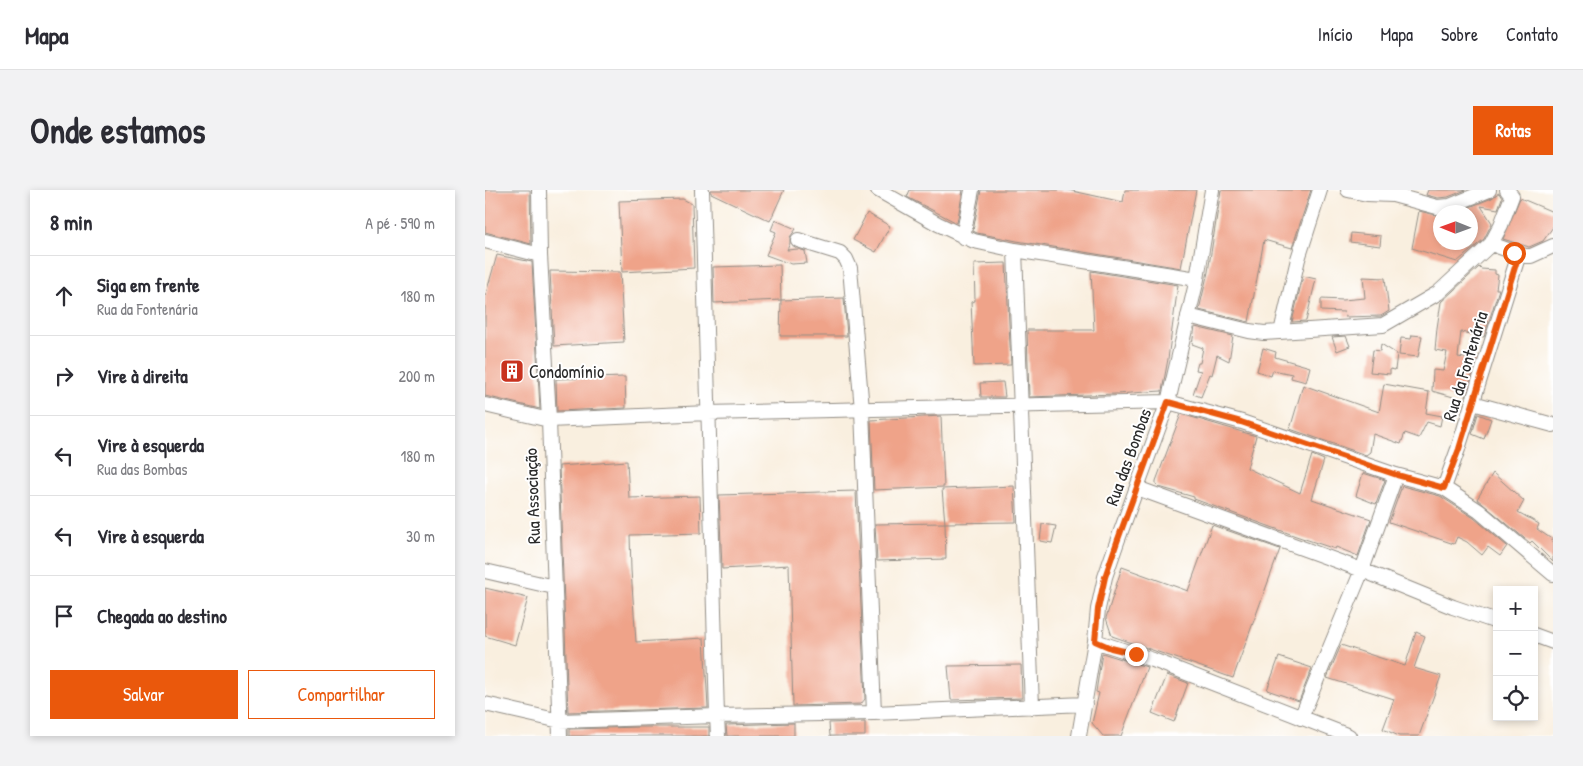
<!DOCTYPE html>
<html lang="pt">
<meta charset="utf-8">
<style>
:root{--surface:#fff;--page:#f2f2f3;--text:#2b2b33;--muted:#7c7c81;--line:#e1e1e2;--accent:#ea580c}
body{margin:0;font-family:"Patrick Hand",sans-serif;background:var(--page);color:var(--text)}
.controls{position:absolute;right:15px;bottom:15px;display:grid;overflow:hidden;border-radius:0px;box-shadow:0 2px 8px #0003}
.controls button{width:45px;height:45px;display:grid;place-items:center;padding:0;border:0;border-bottom:1px solid var(--line);background:var(--surface);color:var(--text);font:25px sans-serif}
.compass{position:absolute;left:948px;top:15px;width:45px;height:45px;border-radius:50%;background:var(--surface);box-shadow:0 2px 8px #0003;rotate:271deg}
.stop{position:absolute;width:15px;height:15px;margin:-11px;border:4px solid #ea580c;border-radius:50%;background:#fff}
.stop.end{background:#ea580c;border-color:#fff;box-shadow:0 1px 5px #0008}
.list{margin:0;padding:0;list-style:none}
h2{display:flex;justify-content:space-between;align-items:center;height:65px;margin:0;padding:0 20px;font-size:21px}
h2 small{font-size:16px;font-weight:400;color:var(--muted)}
.list li{display:grid;grid-template-columns:32px 1fr auto;gap:15px;align-items:center;box-sizing:border-box;height:80px;padding:0 20px;border-top:1px solid var(--line)}
.list b{display:block;font-size:19px;white-space:nowrap}
.list p{margin:0;font-size:16px;white-space:nowrap;color:var(--muted)}
.list em{font-size:16px;font-style:normal;color:var(--muted)}
.actions{display:flex;gap:10px;padding:15px 20px}
.actions a{flex:1;padding:11px 0;border:1px solid var(--accent);border-radius:0px;text-align:center;font-size:18px;color:var(--accent)}
.actions .main{background:var(--accent);color:#fff}
.icon{flex:none;width:28px;height:28px;fill:none;stroke:currentColor;stroke-width:2;stroke-linecap:round;stroke-linejoin:round}
.map{position:relative;flex:none;width:1068px;height:546px;overflow:hidden;border-radius:0px}
header{display:flex;align-items:center;gap:30px;box-sizing:border-box;height:70px;padding:0 25px;background:var(--surface);border-bottom:1px solid var(--line)}
header strong{font-size:24px}
nav{display:flex;gap:28px;margin-inline-start:auto;font-size:18px}
.intro{display:flex;align-items:center;justify-content:space-between;box-sizing:border-box;height:120px;padding:0 30px}
h1{margin:0;font-size:35px}
.button{padding:12px 22px;border-radius:0px;background:var(--accent);color:#fff;font-size:18px;font-weight:700}
main{display:flex;gap:30px;padding:0 30px}
aside{flex:1;background:var(--surface);border-radius:0px;box-shadow:0 2px 8px #0003}
.map>svg:first-child{display:block}
</style>
<header>
<strong>Mapa</strong>
<nav><a>Início</a><a>Mapa</a><a>Sobre</a><a>Contato</a></nav>
</header>
<div class="intro"><h1>Onde estamos</h1><a class="button">Rotas</a></div>
<main>
<aside>
<h2>8 min<small>A pé · 590 m</small></h2>
<ul class="list">
<li><svg class="icon" aria-label="ahead" viewBox="0 0 24 24"><path d="M12 20V5M6 11l6-6 6 6"/></svg><div><b>Siga em frente</b><p>Rua da Fontenária</p></div><em>180 m</em></li>
<li><svg class="icon" aria-label="right" viewBox="0 0 24 24"><path d="M7 20v-9h11M14 6l5 5-5 5"/></svg><div><b>Vire à direita</b></div><em>200 m</em></li>
<li><svg class="icon" aria-label="left" viewBox="0 0 24 24"><path d="M17 20v-9H6M10 6l-5 5 5 5"/></svg><div><b>Vire à esquerda</b><p>Rua das Bombas</p></div><em>180 m</em></li>
<li><svg class="icon" aria-label="left" viewBox="0 0 24 24"><path d="M17 20v-9H6M10 6l-5 5 5 5"/></svg><div><b>Vire à esquerda</b></div><em>30 m</em></li>
<li><svg class="icon" aria-label="arrive" viewBox="0 0 24 24"><path d="M6 21V4h12l-3 4 3 4H6"/></svg><div><b>Chegada ao destino</b></div></li>
</ul>
<div class="actions"><a class="main">Salvar</a><a>Compartilhar</a></div>
</aside>
<div class="map">
<svg width="1068" height="546" viewBox="0 0 1068 546">
<rect width="100%" height="100%" fill="#fff"/>
<filter id="ink" filterUnits="userSpaceOnUse"><feTurbulence type="fractalNoise" baseFrequency=".02" numOctaves="2"/><feDisplacementMap in="SourceGraphic" scale="10" xChannelSelector="R" yChannelSelector="G"/><feConvolveMatrix kernelMatrix="1 2 1 2 8 2 1 2 1" color-interpolation-filters="sRGB"/></filter>
<filter id="wash" filterUnits="userSpaceOnUse"><feTurbulence type="fractalNoise" baseFrequency=".0096" numOctaves="4" result="noise"/><feDisplacementMap in="SourceGraphic" scale="20" xChannelSelector="R" yChannelSelector="G"/><feGaussianBlur stdDeviation="1.12" result="paint"/><feColorMatrix in="noise" values="0 0 0 0 0 0 0 0 0 0 0 0 0 0 0 0 0 1.4 0 .05"/><feComposite in="paint" operator="in"/></filter>
<g filter="url(#wash)">
<rect width="100%" height="100%" fill="#f9efdf"/>
<g id="blocks">
<path fill="#efa389" d="M0,0h45l1,54 -46,-12z
M226,0h73l-14,31 -59,-28z
M425,0h53l-6,33 -50,-26z
M496,0h87l55,12 2,-12h71l-15,78 -164,-27 -40,-8 -4,-2z
M736,0h90l-19,58 -28,-8 -15,82 -50,-12 9,-38z
M943,0h38l-18,7 -10,1 -12,-3z
M1014,3l3,5 -4,11 -17,-3 11,17 -8,16 -27,23 -45,-14 7,-37 22,5v26h30v-30h-14l35,-14 5,-4z
M1035,8l33,14v15l-10,14 -14,6 -26,-8z
M198,9l9,5 2,64 -72,4 -3,-71z
M382,23l23,13 -14,26 -23,-12z
M290,30l21,9 -6,8v6l-3,7 11,-1 7,2 2,12 -16,1 -25,-9 10,-23 -5,-2z
M866,43l30,3 -1,10 -30,-4z
M12,65l35,7 8,147 -55,-13v-99z
M521,73l5,102 -37,1 -3,-64 4,-1 -1,-37z
M295,75l1,35 -67,3 -1,-36z
M994,77l2,2 14,1v4l3,1 -2,14h3l-15,48 -23,-5 -3,25 19,3 -13,40 -32,-9 1,-21 10,1 4,-19 -12,-2 2,-22 4,-26z
M65,81l70,1 4,70 -70,4z
M606,81l87,14 -10,74 -6,32 -46,3 -87,3 -2,-67h67z
M818,86l13,3 -10,42 -14,1z
M878,87l22,1 4,33 -8,5 -36,1 -1,-5 -23,-1v-12l22,1 22,-2z
M359,108l3,38h-67l1,-36z
M710,137l38,9 -4,25 -12,-6 -5,20 -2,-1 -9,23 -8,-3 8,-23 -5,-1 2,-7h2l3,-15 -11,-4z
M927,145l10,1 -4,21 -19,-2 2,-17 10,1z
M861,146l4,10 -13,5 -5,-14z
M896,154l16,10 -2,16 -5,-1v5l-20,-2 3,-22 7,1z
M778,158l13,4 -1,5 35,10 -4,15 -15,-4 1,-4 -19,-4 -2,6 -14,-5z
M140,187l1,31 -69,3 -1,-32z
M518,192l2,15h-24l-1,-14z
M899,194l45,8 -3,21 16,3 -2,10 -13,-4 -8,16 -14,-5 -4,11 -28,-10 -3,18 -4,3 -76,-26 13,-44 76,27z
M696,224l75,22 -9,32 53,25 12,-38 12,5 -12,39 59,20 -13,37 -22,-9 -1,2 -39,-13 -102,-37v-2l-35,-10 -3,-3v-3z
M993,224l13,5 -7,20 -12,-5z
M456,226l3,71 -70,3 -3,-70z
M142,271l2,37 71,-2 1,37 -71,2 1,35 5,72 68,-4 4,70 -140,4 -9,-246z
M878,283l22,7 -9,24 -20,-8z
M1008,283l31,28 -6,11 21,12 -2,5 16,11v22l-21,-21 -2,2 -53,-44z
M529,296l2,36 -71,1 -3,-34z
M917,296l38,10 34,22 33,28 -7,10 -12,-9 -6,8 -15,-13 -10,-5 -3,7 -65,-22z
M371,301l9,208 -4,5 -68,2 -4,-141 -67,4 -3,-74z
M460,333l1,36 -69,2 -2,-37z
M557,334l14,2 -4,17 -12,-2z
M727,335l68,24 -47,129 -121,-42 -6,-18 16,-51 66,24z
M0,398l43,10 -13,47 -30,-9z
M931,442l9,4 -11,32 27,8 -22,60h-20l-16,-7 11,-30 -67,-21 14,-33 64,21z
M617,463l45,14 -26,69h-18l-11,-13 7,-30 -3,-1z
M794,467l33,11 -13,33 -32,-11z
M536,475l1,33 -71,2 -3,-34z
M682,485l21,8 -14,39 -22,-9z
M380,532v14h-35l-1,-13z
M309,533v13h-67l-1,-11z
M154,537h70v9h-140v-7z"/>
</g>
</g>
<g filter="url(#ink)">
<use href="#blocks" fill-opacity="0" stroke="#928d85" stroke-width="1"/>
<g fill="none" stroke-linecap="round" stroke-linejoin="round">
<g stroke="#928d85" stroke-width="16">
<path id="minor" d="M54,0l1,65 9,165 11,316
M217,0l15,526 157,-3 211,-9
M393,0l60,34 36,17 41,9 182,29
M863,0l19,4 26,1 44,12 13,-1 39,-16
M478,47l9,-47
M313,50l42,13 6,6 4,9 12,142 12,303
M0,51l55,14
M1006,54l34,12h6l22,-10
M530,60l17,457
M703,126l61,15 15,2 119,-8 55,-32 53,-49 10,-19 11,-29 -5,-6
M796,142l17,-73 22,-69
M988,213l80,22
M0,215l64,15 159,-7 460,-11 74,20 154,53 48,13 35,23 74,63
M652,298l225,82 91,37 44,15
M959,298l14,-39 61,-195
M0,381l69,16
M1049,445l19,7
M610,451l58,19 196,76
M0,514l75,17 157,-5 1,20
M816,528l61,-148 34,-95
M594,546l16,-95 3,-32 7,-32 12,-35 51,-140 29,-123 15,-89"/>
</g>
<use href="#minor" stroke="#fff" stroke-width="14"/>
</g>
</g>
<g fill="none" stroke-linecap="round" stroke-linejoin="round" filter="url(#ink)">
<path stroke="#ea580c" stroke-width="6" d="M651,464l-25,-6 -16,-7 3,-32 7,-32 12,-35 51,-140 73,20 156,53 47,13 15,-39 60,-195 -5,-1"/>
</g>
<defs>
<g id="building-square" transform="scale(1.25)"><rect x="-9" y="-9" width="18" height="18" rx="4" fill="#c8321e" stroke="#fff"/><path d="M-4-6H4V6H1V3H-1V6H-4ZM-2.5-4.3h1.7v1.8h-1.7ZM.8-4.3h1.7v1.8H.8ZM-2.5-1h1.7V.8h-1.7ZM.8-1h1.7V.8H.8Z" fill="#fff"/></g>
</defs>
<g fill-rule="evenodd">
<use href="#building-square" x="27" y="181"/>
</g>
<g text-anchor="middle" dominant-baseline="central" stroke-width="4" stroke-linejoin="round" paint-order="stroke">
<g font-size="18" fill="#2b2b2b" stroke="#fff">
<text transform="translate(980 176) rotate(-73)">Rua da Fontenária</text>
<text transform="translate(643 267) rotate(-70)">Rua das Bombas</text>
<text transform="translate(47 306) rotate(-92)">Rua Associação</text>
</g>
<g font-size="18" fill="#2b2b2b" stroke="#fff" text-anchor="start">
<text x="44" y="181">Condomínio</text>
</g>
</g>
</svg>
<div class="controls">
<button>+</button>
<button>−</button>
<button><svg class="icon" aria-label="locate" viewBox="0 0 24 24"><circle cx="12" cy="12" r="6"/><path d="M12 2v4M12 18v4M2 12h4M18 12h4"/></svg></button>
</div>
<svg class="compass" viewBox="-18 -18 36 36"><path d="M0-13l5 13h-10z" fill="#e53935"/><path d="M0 13l5-13h-10z" fill="#7c7c81"/></svg>
<div class="stop" style="left:1029px;top:63px"></div>
<div class="stop end" style="left:651px;top:464px"></div>
</div>
</main>
